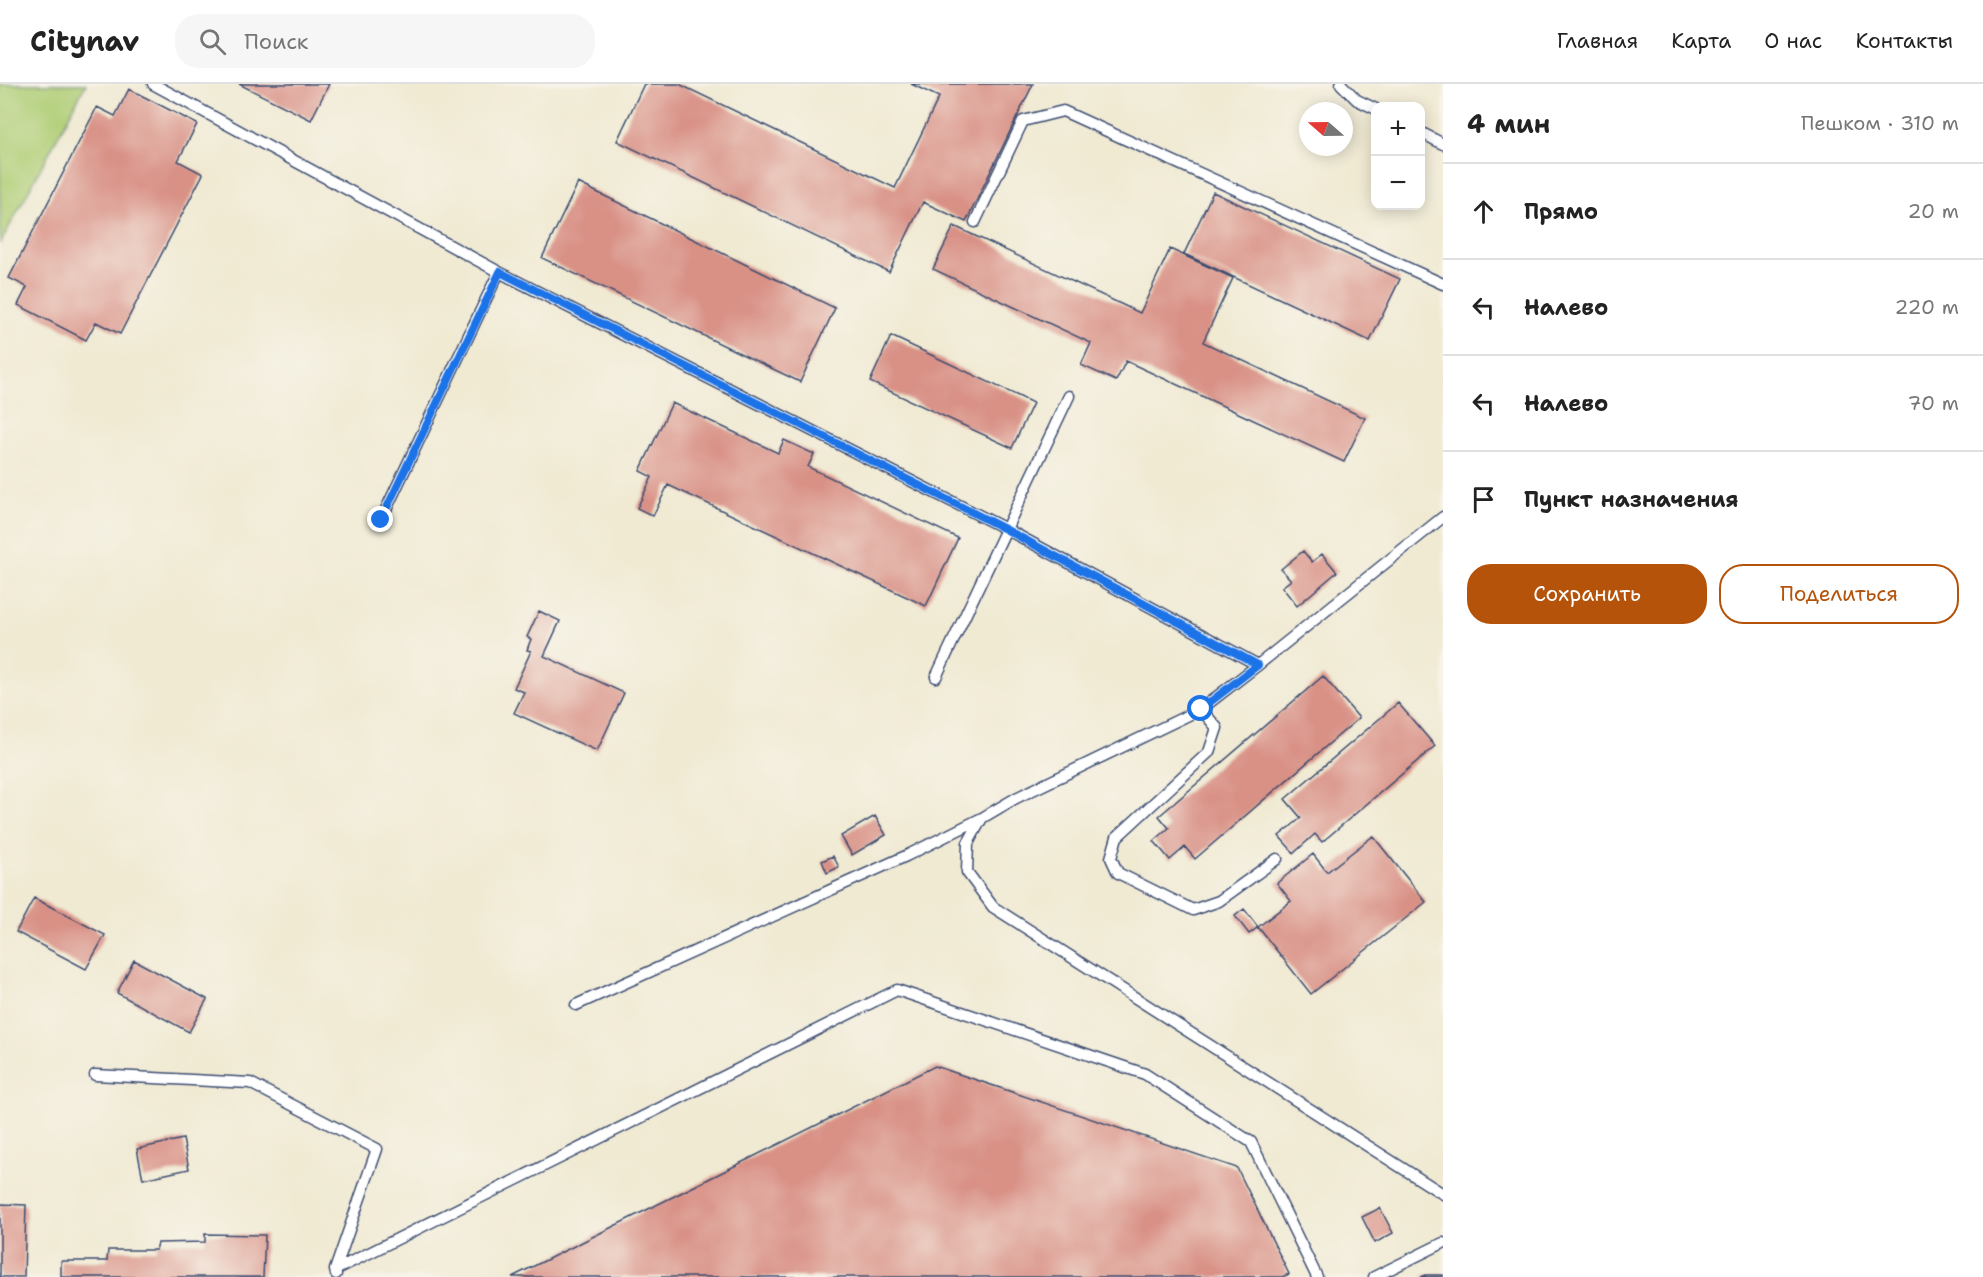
<!DOCTYPE html>
<html lang="ru">
<meta charset="utf-8">
<style>
:root{--surface:#fff;--page:#f6f6f6;--text:#222;--muted:#767676;--line:#e0e0e0;--accent:#b45309}
body{margin:0;font-family:"Shantell Sans",sans-serif;background:var(--page);color:var(--text)}
.controls{position:absolute;right:18px;top:18px;display:grid;overflow:hidden;border-radius:12px;box-shadow:0 3px 15px #0003}
.controls button{width:54px;height:54px;display:grid;place-items:center;padding:0;border:0;border-bottom:2px solid var(--line);background:var(--surface);color:var(--text);font:30px sans-serif}
.compass{position:absolute;left:1299px;top:18px;width:54px;height:54px;border-radius:50%;background:var(--surface);box-shadow:0 3px 15px #0003;rotate:290deg}
.stop{position:absolute;width:18px;height:18px;margin:-14px;border:4px solid #1a73e8;border-radius:50%;background:#fff}
.stop.end{background:#1a73e8;border-color:#fff;box-shadow:0 2px 6px #0008}
.list{margin:0;padding:0;list-style:none}
h2{display:flex;justify-content:space-between;align-items:center;height:78px;margin:0;padding:0 24px;font-size:26px}
h2 small{font-size:20px;font-weight:400;color:var(--muted)}
.list li{display:grid;grid-template-columns:39px 1fr auto;gap:18px;align-items:center;box-sizing:border-box;height:96px;padding:0 24px;border-top:2px solid var(--line)}
.list b{display:block;font-size:22px;white-space:nowrap}
.list em{font-size:20px;font-style:normal;color:var(--muted)}
.actions{display:flex;gap:12px;padding:18px 24px}
.actions a{flex:1;padding:14px 0;border:2px solid var(--accent);border-radius:24px;text-align:center;font-size:21px;color:var(--accent)}
.actions .main{background:var(--accent);color:#fff}
.icon{flex:none;width:33px;height:33px;fill:none;stroke:currentColor;stroke-width:2;stroke-linecap:round;stroke-linejoin:round}
.map{position:relative;flex:none;width:1443px;height:1193px;overflow:hidden}
header{display:flex;align-items:center;gap:36px;box-sizing:border-box;height:84px;padding:0 30px;background:var(--surface);border-bottom:2px solid var(--line)}
header strong{font-size:28px}
nav{display:flex;gap:33px;margin-inline-start:auto;font-size:21px}
.search{width:420px;height:54px;background:var(--page);display:flex;align-items:center;gap:15px;box-sizing:border-box;padding:0 21px;border-radius:24px;color:var(--muted);font-size:22px}
main{display:flex}
aside{flex:1;background:var(--surface)}
.map>svg:first-child{display:block}
</style>
<header>
<strong>Citynav</strong>
<div class="search"><svg class="icon" aria-label="search" viewBox="0 0 24 24"><circle cx="10" cy="10" r="6"/><path d="M15 15l6 6"/></svg>Поиск</div>
<nav><a>Главная</a><a>Карта</a><a>О нас</a><a>Контакты</a></nav>
</header>
<main>
<div class="map">
<svg width="1443" height="1193" viewBox="0 0 1443 1193">
<rect width="100%" height="100%" fill="#f7f3e8"/>
<filter id="ink" filterUnits="userSpaceOnUse"><feTurbulence type="fractalNoise" baseFrequency=".0167" numOctaves="2"/><feDisplacementMap in="SourceGraphic" scale="12" xChannelSelector="R" yChannelSelector="G"/><feConvolveMatrix kernelMatrix="1 2 1 2 8 2 1 2 1" color-interpolation-filters="sRGB"/></filter>
<filter id="wash" filterUnits="userSpaceOnUse"><feTurbulence type="fractalNoise" baseFrequency=".008" numOctaves="4" result="noise"/><feDisplacementMap in="SourceGraphic" scale="24" xChannelSelector="R" yChannelSelector="G"/><feGaussianBlur stdDeviation="1.35" result="paint"/><feColorMatrix in="noise" values="0 0 0 0 0 0 0 0 0 0 0 0 0 0 0 0 0 1.4 0 .05"/><feComposite in="paint" operator="in"/></filter>
<g filter="url(#wash)">
<rect width="100%" height="100%" fill="#f0ead3"/>
<path fill="#afce76" stroke="#657e6a" stroke-width="1.5" d="M0,0h86l-86,160z"/>
<g id="blocks">
<path fill="#d99186" d="M239,0h90l-18,36z
M644,0h35l216,104 44,-91 -28,-13h122l-67,138 -43,-20 -34,70 -272,-131z
M129,5l68,35 -19,37 25,13 -83,160 -24,-12 -10,18 -68,-35 9,-18 -18,-9 88,-171 18,9z
M578,99l257,125 -35,74 -258,-124z
M1213,108l187,87 -30,62 -186,-87z
M954,142l186,87 30,-64 63,29 -30,64 162,76 -21,44 -218,-101 -10,20 -35,-16 10,-22 -158,-74z
M891,252l142,67 -21,45 -142,-66z
M672,319l106,50 6,-13 30,14 -6,13 150,71 -32,68 -258,-121 -15,31 -16,-8 15,-31 -12,-6z
M1303,467l9,11 10,-8 15,18 -40,34 -15,-19 9,-7 -10,-11z
M539,527l21,10 -16,35 80,37 -27,58 -83,-38 10,-21 -10,-4 17,-37 -4,-1 4,-11 -4,-2z
M1323,592l36,42 -164,141 -10,-12 -15,13 -16,-19 15,-13 -10,-12z
M1398,619l37,43 -113,96 -7,-8 -21,19 -15,-17 22,-18 -16,-19z
M875,732l11,19 -34,20 -11,-19z
M1373,752l53,66 -115,92 -53,-67 33,-26 -14,-18 36,-29 14,18z
M833,772l6,11 -12,6 -5,-12z
M34,814l71,37 -19,34 -70,-37z
M1244,825l14,18 -9,7 -14,-18z
M134,876l73,39 -18,33 -72,-39z
M935,982l302,102 52,106 -7,3h-770z
M183,1055l6,30 -46,10 -6,-30z
M0,1120l26,1 -2,72h-24z
M1380,1124l13,25 -18,10 -13,-26z
M205,1150l60,1 -2,42h-202v-16h46l1,-11h48l2,-7 47,-1z
M1426,1191h17v2h-22z"/>
</g>
</g>
<g filter="url(#ink)">
<use href="#blocks" fill-opacity="0" stroke="#3b4b70" stroke-width="1.5"/>
<g fill="none" stroke-linecap="round" stroke-linejoin="round">
<g stroke="#3b4b70" stroke-width="13">
<path id="service" d="M153,0l346,188 507,257 252,136
M1341,0l16,16 19,9
M1420,48l23,12
M975,138l48,-101 40,-10 380,173
M1443,433l-185,148 -57,44 -185,89 -34,20 -14,25 -1,29 26,35 450,287
M381,436l118,-248
M936,593l133,-281
M1201,625l16,19 -8,24 -92,85 -6,21 7,15 75,37 26,-9 58,-42
M576,921l330,-149 76,-38
M95,991l155,8 127,66 -42,121 1,4
M335,1186l562,-280 248,84 106,68 66,135
M1374,1193l69,-34"/>
</g>
<use href="#service" stroke="#fff" stroke-width="10"/>
</g>
</g>
<g fill="none" stroke-linecap="round" stroke-linejoin="round" filter="url(#ink)">
<path stroke="#1a73e8" stroke-width="8" d="M381,436l119,-248 505,257 253,136 -57,44"/>
</g>
</svg>
<div class="controls">
<button>+</button>
<button>−</button>
</div>
<svg class="compass" viewBox="-18 -18 36 36"><path d="M0-13l5 13h-10z" fill="#e53935"/><path d="M0 13l5-13h-10z" fill="#767676"/></svg>
<div class="stop" style="left:1201px;top:625px"></div>
<div class="stop end" style="left:381px;top:436px"></div>
</div>
<aside>
<h2>4 мин<small>Пешком · 310 m</small></h2>
<ul class="list">
<li><svg class="icon" aria-label="ahead" viewBox="0 0 24 24"><path d="M12 20V5M6 11l6-6 6 6"/></svg><div><b>Прямо</b></div><em>20 m</em></li>
<li><svg class="icon" aria-label="left" viewBox="0 0 24 24"><path d="M17 20v-9H6M10 6l-5 5 5 5"/></svg><div><b>Налево</b></div><em>220 m</em></li>
<li><svg class="icon" aria-label="left" viewBox="0 0 24 24"><path d="M17 20v-9H6M10 6l-5 5 5 5"/></svg><div><b>Налево</b></div><em>70 m</em></li>
<li><svg class="icon" aria-label="arrive" viewBox="0 0 24 24"><path d="M6 21V4h12l-3 4 3 4H6"/></svg><div><b>Пункт назначения</b></div></li>
</ul>
<div class="actions"><a class="main">Сохранить</a><a>Поделиться</a></div>
</aside>
</main>
